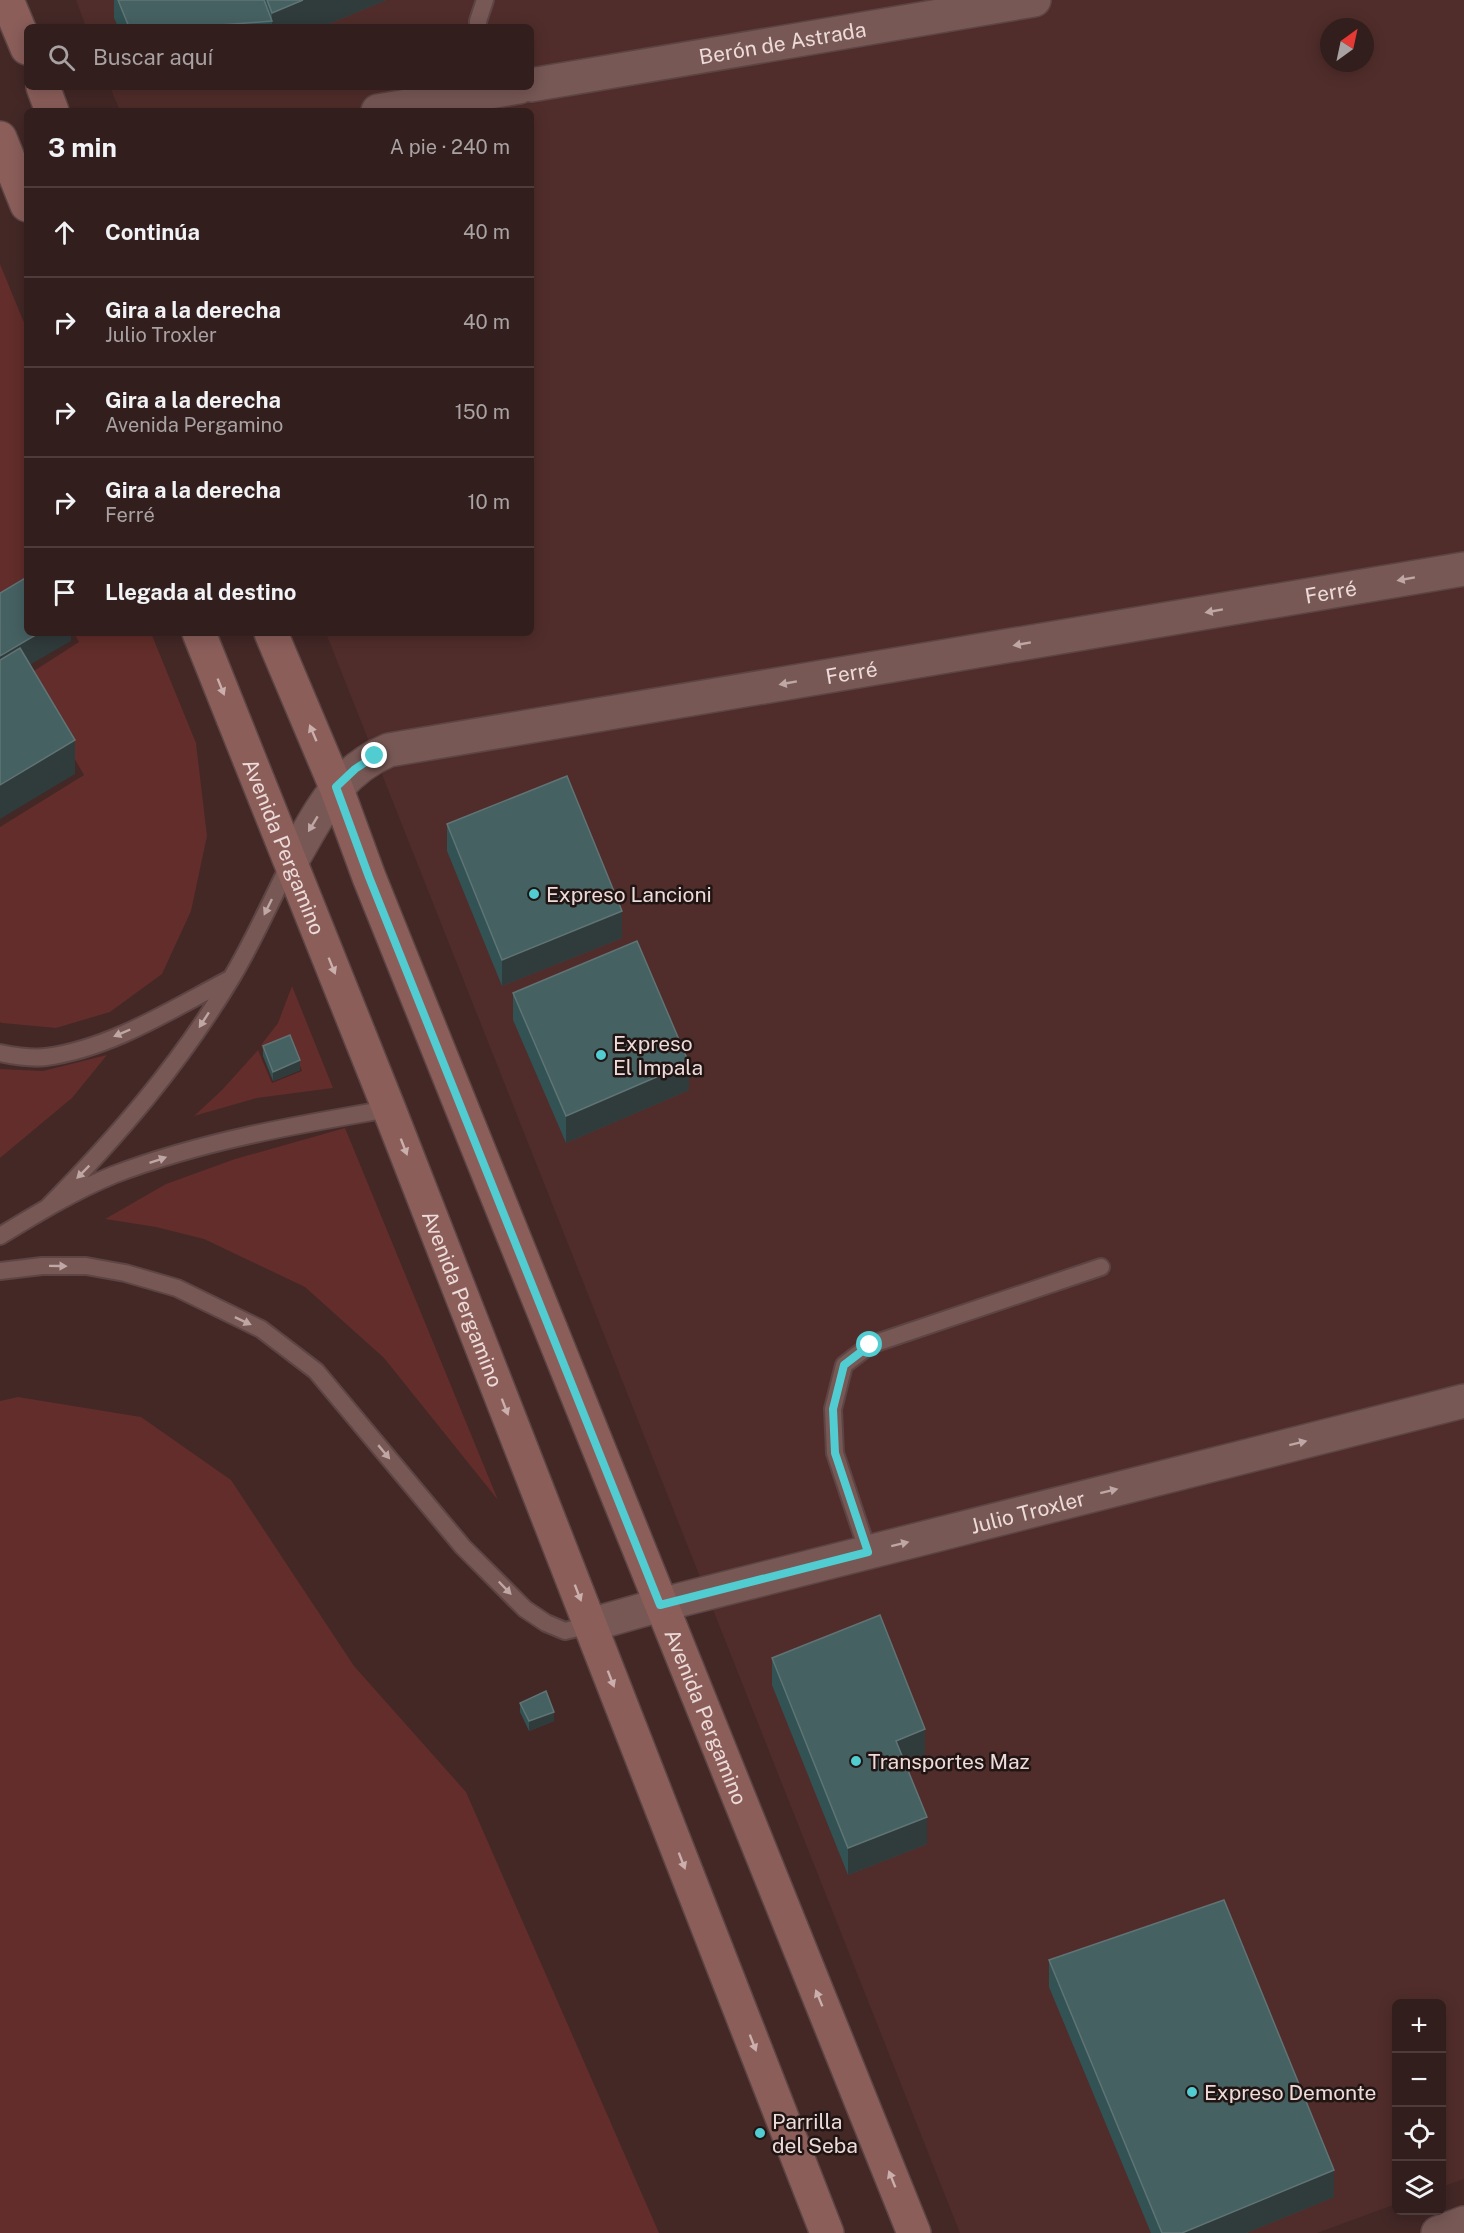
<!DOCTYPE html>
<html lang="es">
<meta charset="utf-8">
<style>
:root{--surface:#321e1c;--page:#3d2b29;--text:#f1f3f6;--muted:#a8a2a3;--line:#4d3c3b}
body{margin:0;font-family:"Public Sans",sans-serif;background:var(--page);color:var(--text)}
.controls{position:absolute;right:18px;bottom:18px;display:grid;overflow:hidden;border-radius:9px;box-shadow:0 3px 15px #0003}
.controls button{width:54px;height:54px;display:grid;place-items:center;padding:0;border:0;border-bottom:2px solid var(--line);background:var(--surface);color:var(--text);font:30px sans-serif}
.compass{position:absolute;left:1320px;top:18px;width:54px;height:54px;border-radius:50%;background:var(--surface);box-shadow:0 3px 15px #0003;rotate:33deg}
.stop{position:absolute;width:18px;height:18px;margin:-14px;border:4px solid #51ccd1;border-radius:50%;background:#fff}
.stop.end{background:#51ccd1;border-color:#fff;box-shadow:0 2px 6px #0008}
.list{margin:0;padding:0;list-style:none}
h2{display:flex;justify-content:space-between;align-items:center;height:78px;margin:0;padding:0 24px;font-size:26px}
h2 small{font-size:20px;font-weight:400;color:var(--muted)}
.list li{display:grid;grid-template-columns:39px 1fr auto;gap:18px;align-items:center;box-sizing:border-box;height:90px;padding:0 24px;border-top:2px solid var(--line)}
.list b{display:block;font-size:22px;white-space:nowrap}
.list p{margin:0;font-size:20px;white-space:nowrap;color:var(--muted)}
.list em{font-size:20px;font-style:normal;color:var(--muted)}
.icon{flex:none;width:33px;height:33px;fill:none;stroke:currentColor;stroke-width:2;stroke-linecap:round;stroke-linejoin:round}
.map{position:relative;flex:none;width:1464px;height:2233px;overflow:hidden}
.search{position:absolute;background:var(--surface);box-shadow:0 3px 15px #0003;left:24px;top:24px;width:510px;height:66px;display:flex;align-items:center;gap:15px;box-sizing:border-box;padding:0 21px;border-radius:9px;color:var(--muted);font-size:22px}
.panel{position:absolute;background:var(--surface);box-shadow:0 3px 15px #0003;left:24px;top:108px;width:510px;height:528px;border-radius:9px}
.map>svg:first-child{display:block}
</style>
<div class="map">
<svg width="1464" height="2233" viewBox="0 0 1464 2233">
<rect width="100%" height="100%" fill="#432826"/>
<path fill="#502d2b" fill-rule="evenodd" d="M76,0h1388v2179l-22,8v-183h-46v200l-79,29h-357l-634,-1600h205v-522h-411l-10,-24h421v-60h-445zM1329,27h36v36h-36z"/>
<path fill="#622d2a" d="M0,264l27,66v266l-27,17z
M74,633h77l45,110 11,93 -16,75 -29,63 -52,38 -54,16 -54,-5 -2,-1v-195l84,-52 -58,-99 53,-34z
M292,986l41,102 -76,10 -63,18 28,-26 36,-40 14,33 30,-12 -11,-30 -27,12 -3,-8 17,-22z
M107,1055l-35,43 -72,60v-89l43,2z
M345,1128l153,372 -114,-142 -79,-71 -101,-48 -48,-12 -51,-8 61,-35 69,-25z
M18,1397l123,20 90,63 123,186 112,126 193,441h-659v-832z"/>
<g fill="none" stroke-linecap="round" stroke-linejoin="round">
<g stroke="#5c4544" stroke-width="20">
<path id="service" d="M478,27v-6l7,-21
M0,1053c15,3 31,6 46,4 66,-9 126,-48 184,-78
M47,1208c71,-72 133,-144 185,-231 22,-37 39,-76 58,-114
M0,1236c36,-22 74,-45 113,-61 89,-34 182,-50 276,-66
M0,1271l42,-5h44l39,7 52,15 84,41 55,42 147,176 62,62 21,14 19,8 25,-6
M868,1552l-33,-99 -2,-44 11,-44 26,-20 231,-78"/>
</g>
<g stroke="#5c4544" stroke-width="36">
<g id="minor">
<path id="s1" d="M531,85l503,-85"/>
<path d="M378,111l141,-24"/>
<path id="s2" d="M291,862c28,-47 45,-90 98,-112l1075,-181"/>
<path id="s3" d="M590,1625l70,-20 804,-204"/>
<path d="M1438,2233l26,-10"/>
</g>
</g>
<g stroke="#5c4544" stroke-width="36">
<g id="secondary">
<path d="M7,0l20,48"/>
<path d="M43,87l9,24"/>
<path d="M0,138l27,67"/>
<path id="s4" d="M199,633l190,476 438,1124"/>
<path id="s5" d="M271,633l65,154 33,90 545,1356"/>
</g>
</g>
<use href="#service" stroke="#775855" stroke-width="16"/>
<use href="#minor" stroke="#775855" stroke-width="33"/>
<use href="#secondary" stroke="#8b5e5a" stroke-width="33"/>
</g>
<path fill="#325254" d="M114,0h272l-65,27h-203l-4,-9z
M447,824l175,114 -120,48 -55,-135z
M513,993l176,97 -123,53 -53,-123z
M263,1046l37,24 -27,11 -10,-25z
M772,1658l153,98 -20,8 22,80 -79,31 -76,-190z
M520,1703l34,18 -25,10 -9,-19z
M1049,1960l285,237 -88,36h-95l-102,-246z"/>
<path fill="#303b3c" d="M303,0h83l-65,27h-49v-14z
M39,633h32v8l-71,41v-26z
M75,740v34l-75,45v-34z
M622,911v27l-120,48v-26z
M300,1060v10l-27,11v-9z
M689,1063v27l-123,53v-27z
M554,1712v9l-25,10v-10z
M925,1729v27l-29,11v-26z
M927,1817v27l-79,31v-27z
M1334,2170v27l-88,36h-64z"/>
<path fill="#466162" stroke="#607475" stroke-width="1.5" d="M118,0h146l8,21 -78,6h-65z
M267,0h36l-31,13z
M27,577v56h12l-39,23v-63z
M20,648l55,92 -75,45v-125z
M567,776l55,135 -120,49 -55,-136z
M637,941l52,122 -123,53 -53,-123z
M290,1035l10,25 -27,12 -10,-26z
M880,1615l45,114 -29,12 31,76 -79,31 -76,-190z
M546,1691l8,21 -25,9 -9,-18z
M1224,1900l110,270 -152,63h-20l-113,-273z"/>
<defs><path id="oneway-solid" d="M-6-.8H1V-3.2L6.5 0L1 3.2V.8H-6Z" transform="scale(1.5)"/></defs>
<g fill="#bea7a4">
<use href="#oneway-solid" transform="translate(1406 579) rotate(170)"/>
<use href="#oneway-solid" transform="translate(1214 611) rotate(170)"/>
<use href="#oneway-solid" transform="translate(1022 644) rotate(170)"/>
<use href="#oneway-solid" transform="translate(788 683) rotate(170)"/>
<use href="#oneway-solid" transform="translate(313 824) rotate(121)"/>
<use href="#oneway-solid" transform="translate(268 907) rotate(116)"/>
<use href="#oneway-solid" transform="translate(204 1020) rotate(123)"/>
<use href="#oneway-solid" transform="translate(122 1033) rotate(157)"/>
<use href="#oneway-solid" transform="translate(158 1160) rotate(-19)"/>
<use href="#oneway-solid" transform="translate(83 1172) rotate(135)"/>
<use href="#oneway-solid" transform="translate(58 1266) rotate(1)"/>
<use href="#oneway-solid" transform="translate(243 1321) rotate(25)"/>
<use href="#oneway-solid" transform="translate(1298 1443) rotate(-14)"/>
<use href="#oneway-solid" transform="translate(384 1452) rotate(50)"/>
<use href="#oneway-solid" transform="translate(1109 1491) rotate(-14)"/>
<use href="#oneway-solid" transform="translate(900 1544) rotate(-14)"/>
<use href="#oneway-solid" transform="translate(505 1588) rotate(46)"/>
</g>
<g fill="#cbafad">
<use href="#oneway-solid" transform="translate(221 687) rotate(68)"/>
<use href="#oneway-solid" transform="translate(313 733) rotate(-113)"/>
<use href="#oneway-solid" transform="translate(332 966) rotate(68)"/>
<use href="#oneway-solid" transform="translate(404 1147) rotate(69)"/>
<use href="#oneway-solid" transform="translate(505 1407) rotate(69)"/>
<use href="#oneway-solid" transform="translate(578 1593) rotate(69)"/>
<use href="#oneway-solid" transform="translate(611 1679) rotate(69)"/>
<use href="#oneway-solid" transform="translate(682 1861) rotate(69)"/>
<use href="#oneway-solid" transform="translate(819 1998) rotate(-112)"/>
<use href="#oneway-solid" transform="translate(753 2043) rotate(69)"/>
<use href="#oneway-solid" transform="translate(892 2179) rotate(-112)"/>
</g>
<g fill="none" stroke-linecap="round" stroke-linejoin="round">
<path stroke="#51ccd1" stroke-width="8" d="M375,756l-20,13 -19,18 33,90 291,728 208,-53 -33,-99 -2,-44 11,-44 26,-20"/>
</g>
<g fill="#51ccd1" stroke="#211514" stroke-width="2">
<circle cx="534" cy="894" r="6"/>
<circle cx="601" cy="1055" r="6"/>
<circle cx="856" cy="1761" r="6"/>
<circle cx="1192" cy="2092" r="6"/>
<circle cx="760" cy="2133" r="6"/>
</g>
<g text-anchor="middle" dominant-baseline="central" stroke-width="5" stroke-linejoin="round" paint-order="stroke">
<g font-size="21" fill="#eddbd9" stroke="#211514">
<text stroke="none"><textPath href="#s1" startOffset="255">Berón de Astrada</textPath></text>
<text stroke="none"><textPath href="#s2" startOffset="1107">Ferré</textPath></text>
<text stroke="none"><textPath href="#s2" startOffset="621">Ferré</textPath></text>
<text stroke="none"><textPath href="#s4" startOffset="230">Avenida Pergamino</textPath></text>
<text stroke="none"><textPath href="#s4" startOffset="716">Avenida Pergamino</textPath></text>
<text stroke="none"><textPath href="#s3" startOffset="452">Julio Troxler</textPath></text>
<text stroke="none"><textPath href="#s5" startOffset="1168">Avenida Pergamino</textPath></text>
</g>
<g font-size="21" fill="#eddbd9" stroke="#211514" text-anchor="start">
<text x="546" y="894">Expreso Lancioni</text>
<text x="613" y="1043">Expreso<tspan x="613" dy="24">El Impala</tspan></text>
<text x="868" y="1761">Transportes Maz</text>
<text x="1204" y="2092">Expreso Demonte</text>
<text x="772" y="2121">Parrilla<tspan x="772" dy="24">del Seba</tspan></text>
</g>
</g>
</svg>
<div class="controls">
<button>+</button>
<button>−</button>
<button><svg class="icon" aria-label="locate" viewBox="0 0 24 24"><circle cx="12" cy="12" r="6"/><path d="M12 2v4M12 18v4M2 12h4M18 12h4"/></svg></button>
<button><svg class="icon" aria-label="layers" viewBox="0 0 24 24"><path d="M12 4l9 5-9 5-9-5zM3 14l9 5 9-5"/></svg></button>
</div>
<svg class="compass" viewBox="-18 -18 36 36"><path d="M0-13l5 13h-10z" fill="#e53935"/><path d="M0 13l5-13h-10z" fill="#a8a2a3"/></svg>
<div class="stop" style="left:870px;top:1345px"></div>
<div class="stop end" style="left:375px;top:756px"></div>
<div class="search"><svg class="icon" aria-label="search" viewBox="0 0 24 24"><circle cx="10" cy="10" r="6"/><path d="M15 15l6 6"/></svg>Buscar aquí</div>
<section class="panel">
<h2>3 min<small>A pie · 240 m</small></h2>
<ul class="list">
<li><svg class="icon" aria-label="ahead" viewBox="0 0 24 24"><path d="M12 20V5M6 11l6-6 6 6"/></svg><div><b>Continúa</b></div><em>40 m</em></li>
<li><svg class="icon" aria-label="right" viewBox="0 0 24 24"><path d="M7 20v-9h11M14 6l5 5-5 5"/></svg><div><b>Gira a la derecha</b><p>Julio Troxler</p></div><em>40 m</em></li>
<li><svg class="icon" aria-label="right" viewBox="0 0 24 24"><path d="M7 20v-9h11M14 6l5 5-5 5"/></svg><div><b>Gira a la derecha</b><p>Avenida Pergamino</p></div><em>150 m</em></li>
<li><svg class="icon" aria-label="right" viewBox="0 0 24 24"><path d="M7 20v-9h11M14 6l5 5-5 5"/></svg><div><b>Gira a la derecha</b><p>Ferré</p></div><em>10 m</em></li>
<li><svg class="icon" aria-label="arrive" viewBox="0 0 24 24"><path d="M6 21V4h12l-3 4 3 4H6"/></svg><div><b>Llegada al destino</b></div></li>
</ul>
</section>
</div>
